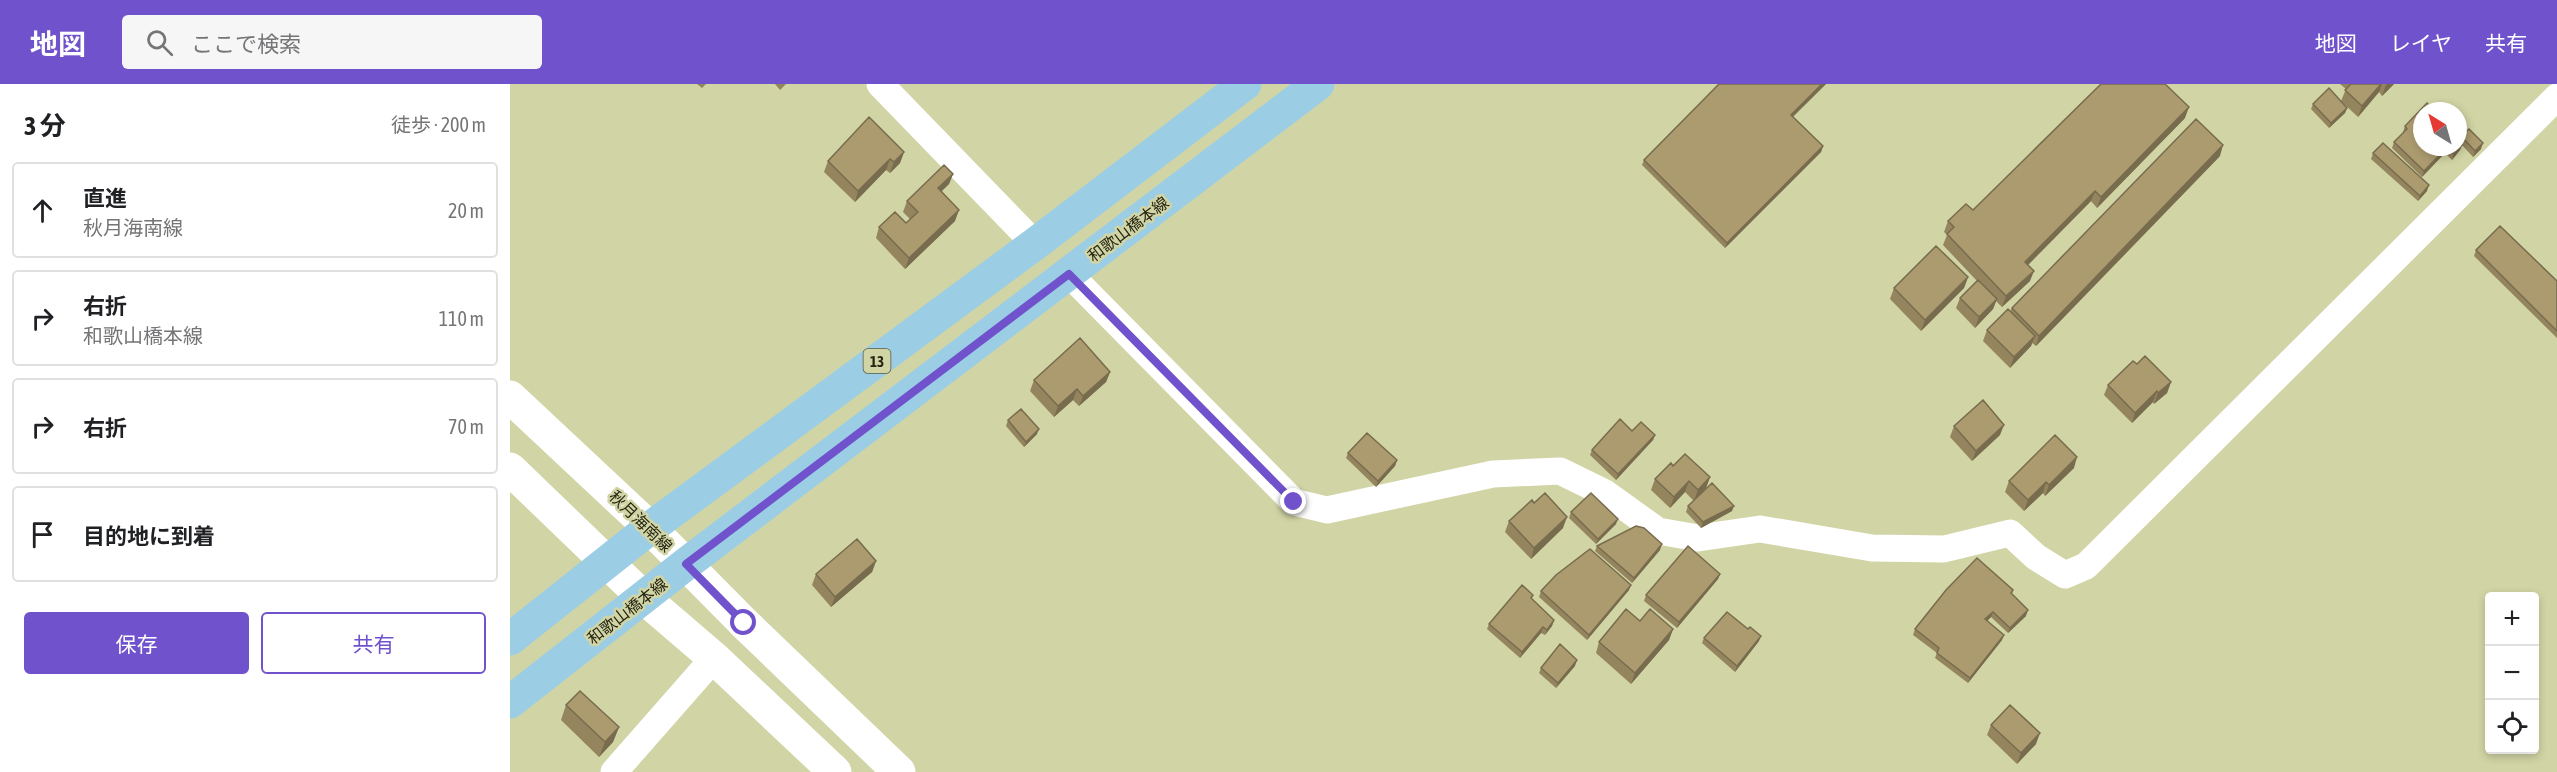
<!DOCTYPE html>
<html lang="ja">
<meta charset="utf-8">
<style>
:root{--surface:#fff;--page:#f6f6f6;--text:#202124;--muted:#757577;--line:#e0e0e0;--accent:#7052cc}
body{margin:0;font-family:"Asap Condensed","Noto Sans JP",sans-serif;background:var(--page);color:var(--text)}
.controls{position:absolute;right:18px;bottom:18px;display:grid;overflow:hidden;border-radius:6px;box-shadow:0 3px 9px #0003}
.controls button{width:54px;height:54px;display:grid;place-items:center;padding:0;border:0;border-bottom:2px solid var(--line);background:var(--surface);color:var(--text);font:30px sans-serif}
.compass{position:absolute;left:1903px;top:18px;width:54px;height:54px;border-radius:50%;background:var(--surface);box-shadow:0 3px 9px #0003;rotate:323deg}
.stop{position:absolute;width:18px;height:18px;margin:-14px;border:4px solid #7052cc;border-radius:50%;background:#fff}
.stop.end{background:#7052cc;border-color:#fff;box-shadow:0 2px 6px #0008}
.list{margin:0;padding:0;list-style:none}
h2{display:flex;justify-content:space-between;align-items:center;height:78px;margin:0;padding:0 24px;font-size:26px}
h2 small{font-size:20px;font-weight:400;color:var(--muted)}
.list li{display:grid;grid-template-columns:39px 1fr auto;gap:18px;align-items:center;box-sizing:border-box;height:96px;margin:0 12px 12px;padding:0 12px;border:2px solid var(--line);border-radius:6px}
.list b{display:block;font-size:22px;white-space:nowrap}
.list p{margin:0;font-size:20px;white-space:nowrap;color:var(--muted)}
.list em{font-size:20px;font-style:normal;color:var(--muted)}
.actions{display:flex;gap:12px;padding:18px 24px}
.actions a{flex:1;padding:14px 0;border:2px solid var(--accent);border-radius:6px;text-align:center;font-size:21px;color:var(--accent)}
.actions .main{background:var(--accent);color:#fff}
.icon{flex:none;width:33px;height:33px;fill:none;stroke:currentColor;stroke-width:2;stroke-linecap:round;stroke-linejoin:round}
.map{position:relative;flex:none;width:2047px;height:688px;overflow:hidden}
header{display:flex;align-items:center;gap:36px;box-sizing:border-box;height:84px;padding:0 30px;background:var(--accent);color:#fff}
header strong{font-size:28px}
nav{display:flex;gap:33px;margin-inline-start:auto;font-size:21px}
.search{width:420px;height:54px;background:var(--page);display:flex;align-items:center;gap:15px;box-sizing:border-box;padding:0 21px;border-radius:6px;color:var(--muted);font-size:22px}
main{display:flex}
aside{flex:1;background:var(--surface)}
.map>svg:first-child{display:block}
</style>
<header>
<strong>地図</strong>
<div class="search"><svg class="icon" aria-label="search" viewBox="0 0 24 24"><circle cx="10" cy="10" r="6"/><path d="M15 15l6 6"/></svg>ここで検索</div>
<nav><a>地図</a><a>レイヤ</a><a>共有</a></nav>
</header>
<main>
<aside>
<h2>3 分<small>徒歩 · 200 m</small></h2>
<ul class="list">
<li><svg class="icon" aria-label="ahead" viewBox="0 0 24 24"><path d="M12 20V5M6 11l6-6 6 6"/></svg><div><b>直進</b><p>秋月海南線</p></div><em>20 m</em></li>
<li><svg class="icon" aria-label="right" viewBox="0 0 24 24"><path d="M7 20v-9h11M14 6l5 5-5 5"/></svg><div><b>右折</b><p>和歌山橋本線</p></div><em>110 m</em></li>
<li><svg class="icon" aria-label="right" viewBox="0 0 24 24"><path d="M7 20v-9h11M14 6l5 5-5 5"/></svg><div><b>右折</b></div><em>70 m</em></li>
<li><svg class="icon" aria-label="arrive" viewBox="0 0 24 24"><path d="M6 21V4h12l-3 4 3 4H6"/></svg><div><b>目的地に到着</b></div></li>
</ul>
<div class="actions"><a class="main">保存</a><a>共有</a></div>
</aside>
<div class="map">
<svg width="2047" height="688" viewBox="0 0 2047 688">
<rect width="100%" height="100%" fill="#d1d4a4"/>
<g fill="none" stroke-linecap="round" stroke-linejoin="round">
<path stroke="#fff" stroke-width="27" d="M370,0l155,160
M559,190l225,228 33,8 166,-36 67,-3 45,22 53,38 40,7 62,-9 112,19 72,1 66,-16 26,24 29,18 21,-9 471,-469
M104,688l100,-114"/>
<path stroke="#fff" stroke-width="33" d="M0,313l140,131 94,95 155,149
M0,385l134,129 70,60 121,114"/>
<path stroke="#9bcee5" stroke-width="33" d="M0,555l140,-111 385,-284 210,-160
M0,618l176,-138 632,-480"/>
</g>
<path fill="#94855f" d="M187,0h9l-4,4z
M265,0h11l-6,6z
M1209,0h107l-33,33 30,29 -2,6 -96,96 -83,-83 2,-5z
M1830,0h54l-12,12 -3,-4 -21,25 -17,-16 5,-12z
M1803,20l34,4 -2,5 -16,15 -18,-19z
M1675,34l-88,90 -6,-7 -63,64 2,16 -28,26 -6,-6 -3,8 -18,19 -19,-20 4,-10 17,-17 -34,-36 4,-10 -3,-3 4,-11z
M1895,42l54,16 2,-6 20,13 -8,8 -11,-12 -2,5 -8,10 -7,-7 -23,24 -30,-29 2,-6 10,-9 -1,-1z
M394,68l-4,11 -10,10 -4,-3 -31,32 -31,-30 4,-11z
M1863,69l54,38 -9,10 -47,-42z
M1710,72l-184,190 -4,-3 -1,3 -21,22 -27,-27 4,-11 23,-19 2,-3z
M443,90l-4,10 -7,7 13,30 -50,48 -29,-31 3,-11 27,-4 4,-4 -7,-7 4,-11z
M1966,166l81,31v57l-83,-82z
M1458,193l-4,11 -43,43 -31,-32 4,-11z
M600,288l-4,10 -27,24 -6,-6 -19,17 -24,-26 4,-11z
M1661,298l-4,11 -13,11 -1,-2 -21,21 -28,-28 4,-10z
M498,336l29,14 -13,13 -18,-21z
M1444,342l46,9 -28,26 -22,-24z
M1122,347l23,4 -2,5 -37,40 -26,-25 2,-5z
M838,369l49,7 -2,6 -19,21 -30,-29z
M1163,382l37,11 -4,11 -8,9 34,14 -31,17 -15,-16 2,-6 6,-5 -9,-9 -15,16 -19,-18 4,-11z
M1564,384l-29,28 -2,-3 -19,18 -19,-19 4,-11z
M1061,428l45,12 -20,20 -27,-26z
M999,437l54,7 -32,31 -26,-27z
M1087,462l63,4 -28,33 -37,-32z
M366,477l-4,11 -41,35 -19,-22 4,-11z
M1210,490l-2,5 -41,49 -33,-27 2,-6z
M1119,506l-42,50 -48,-43 2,-6z
M1503,506l-1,4 14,22 -18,17 -17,-16 -4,4 15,19 -34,43 -33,-25 2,-5 -24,-18 2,-6z
M1022,515l22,21 -2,6 -7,9 -4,-2 -21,25 -33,-29 2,-5z
M1130,537l33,8 -4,11 -38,44 -35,-31 3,-11z
M1194,554l55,3 -24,31 -33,-29z
M1065,582l-19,22 -17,-15 2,-5z
M56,621l53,22 -6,15 -14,15 -38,-37z
M1481,641l45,19 -19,20 -30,-29z"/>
<path fill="#786c4e" d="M1312,0h4l-37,36 2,-5z
M1871,0h1l-3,8 -21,25 4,-11z
M1877,0h7l-12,12 4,-11z
M1679,23l-4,11 -88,90 4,-11z
M1837,24l-2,5 -16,15 2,-5z
M1973,59l-2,6 -8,8 2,-6z
M1713,61l-3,11 -184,190 3,-10z
M1952,61l-2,5 -8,10 2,-6z
M1313,62l-2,6 -96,96 2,-5z
M1937,63l-2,6 -23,24 2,-6z
M394,68l-4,11 -10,10 4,-11z
M380,75l-4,11 -31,32 3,-11z
M443,90l-4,10 -15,14 4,-10z
M1919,101l-2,6 -9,10 2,-5z
M1585,107l-4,10 -70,71 4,-10z
M449,126l-4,11 -50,48 4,-11z
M1524,187l-4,10 -28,26 4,-11z
M1458,193l-4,11 -43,43 4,-11z
M1487,215l-4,10 -18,19 4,-11z
M1525,252l-4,10 -21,22 4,-11z
M600,288l-4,10 -27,24 4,-10z
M1661,298l-4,11 -13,11 4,-11z
M567,305l-4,11 -19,17 4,-11z
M1647,307l-4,11 -21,21 3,-10z
M1494,341l-4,10 -28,26 4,-10z
M529,345l-2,5 -13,13 2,-5z
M1145,351l-2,5 -37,40 2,-6z
M1567,373l-3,11 -29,28 4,-11z
M887,376l-2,6 -19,21 2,-6z
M1200,393l-4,11 -12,13 4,-11z
M1179,397l-4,11 -15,16 4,-11z
M1536,398l-3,11 -19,18 4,-11z
M1224,422l-2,5 -31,17 2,-6z
M1057,433l-4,11 -32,31 3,-11z
M1108,435l-2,5 -20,20 2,-5z
M1152,460l-2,6 -28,33 2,-5z
M366,477l-4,11 -41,35 4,-10z
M1210,490l-2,5 -41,49 2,-6z
M1121,501l-2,5 -42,50 2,-5z
M1518,526l-2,6 -18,17 2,-5z
M1483,528l-2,5 -8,8 2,-6z
M1044,536l-2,6 -7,9 2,-5z
M1033,543l-2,6 -21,25 2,-6z
M1163,545l-4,11 -38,44 4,-11z
M1494,551l-2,5 -34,43 2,-5z
M1251,552l-2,5 -24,31 2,-6z
M1067,576l-2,6 -19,22 2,-5z
M109,643l-6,15 -14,15 6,-15z
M1530,649l-4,11 -19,20 4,-11z"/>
<path fill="#ac9b6f" stroke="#786c4e" stroke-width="1.5" d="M1209,0h103l-31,31 32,31 -96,97 -83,-83z
M1591,0h64l24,23 -88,90 -6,-6 -70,71 9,9 -28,25 -59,-62 7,-7 -6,-6 18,-17 7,6z
M1841,0h30l-19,22 -17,-16z
M1819,4l18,20 -16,15 -18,-19z
M1917,19l8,8h-13v36h36v-7l4,5 -8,9 -7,-7 -23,24 -30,-29 13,-13 -2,-3z
M359,33l35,35 -10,10 -4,-3 -32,32 -30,-30z
M1686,35l27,26 -184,191 -27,-28z
M1959,45l14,14 -8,8 -14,-15z
M1873,59l46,42 -9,11 -47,-43z
M434,81l9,9 -15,14 21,22 -50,48 -30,-31 16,-15 11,11 12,-11 -11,-11z
M1990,142l57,55v50l-81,-81z
M1426,162l32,31 -43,43 -31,-32z
M1468,196l19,19 -18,18 -19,-19z
M1498,225l27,27 -21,21 -27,-27z
M570,254l30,34 -27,24 -6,-7 -19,17 -24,-26z
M1635,272l26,26 -13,11 -1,-2 -22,22 -27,-28 25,-24 4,3z
M1473,316l21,25 -28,26 -22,-25z
M511,325l18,20 -13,13 -18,-22z
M1110,335l12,12 9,-9 14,13 -37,39 -26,-24z
M857,349l30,27 -19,21 -30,-28z
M1545,351l22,22 -28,28 -3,-3 -18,18 -19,-19z
M1175,370l25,23 -12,13 -9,-9 -15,16 -19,-18 16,-16 2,3z
M1202,399l22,23 -31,16 -15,-16z
M1035,409l22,24 -33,31 -25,-27 23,-21 2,3z
M1081,409l27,26 -20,20 -27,-27z
M1126,442l8,2 18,16 -28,34 -37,-32z
M347,455l19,22 -41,36 -19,-23z
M1178,462l32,28 -41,48 -33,-27z
M1080,465l41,36 -42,50 -48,-44 15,-16z
M1467,474l36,32 -2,3 17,17 -18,18 -17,-16 -8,7 19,16 -34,43 -33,-25 2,-5 -24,-19 31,-39z
M1012,501l11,10 -2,3 23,22 -7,10 -4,-3 -21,25 -33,-28z
M1116,525l14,12 10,-12 23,20 -38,44 -36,-31z
M1217,528l21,17 2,-2 11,9 -24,30 -33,-28z
M1050,560l17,16 -19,23 -17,-15z
M70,607l39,36 -14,15 -39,-37z
M1500,621l30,28 -19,20 -30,-28z"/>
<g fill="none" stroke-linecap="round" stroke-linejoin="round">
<path stroke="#7052cc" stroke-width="8" d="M234,539l-58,-59 383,-290 225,228"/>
</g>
<g text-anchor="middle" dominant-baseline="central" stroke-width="5" stroke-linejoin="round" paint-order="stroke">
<rect fill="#d1d4a4" stroke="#58593e" stroke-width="1.5" x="353.5" y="265" width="27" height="24" rx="4.5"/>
<g font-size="15" font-weight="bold" fill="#242412">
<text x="367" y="277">13</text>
</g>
<g font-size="16" fill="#242412" stroke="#d1d4a4">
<text transform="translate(618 145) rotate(-37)">和歌山橋本線</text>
<text transform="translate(131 437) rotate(44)">秋月海南線</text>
<text transform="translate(117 527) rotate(-38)">和歌山橋本線</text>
</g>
</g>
</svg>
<div class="controls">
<button>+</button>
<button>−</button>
<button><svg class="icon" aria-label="locate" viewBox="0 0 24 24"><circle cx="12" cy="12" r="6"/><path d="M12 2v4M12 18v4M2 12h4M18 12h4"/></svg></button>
</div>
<svg class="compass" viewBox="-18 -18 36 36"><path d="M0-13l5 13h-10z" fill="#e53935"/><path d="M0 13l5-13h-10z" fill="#757577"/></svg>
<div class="stop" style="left:234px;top:539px"></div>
<div class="stop end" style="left:784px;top:418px"></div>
</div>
</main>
